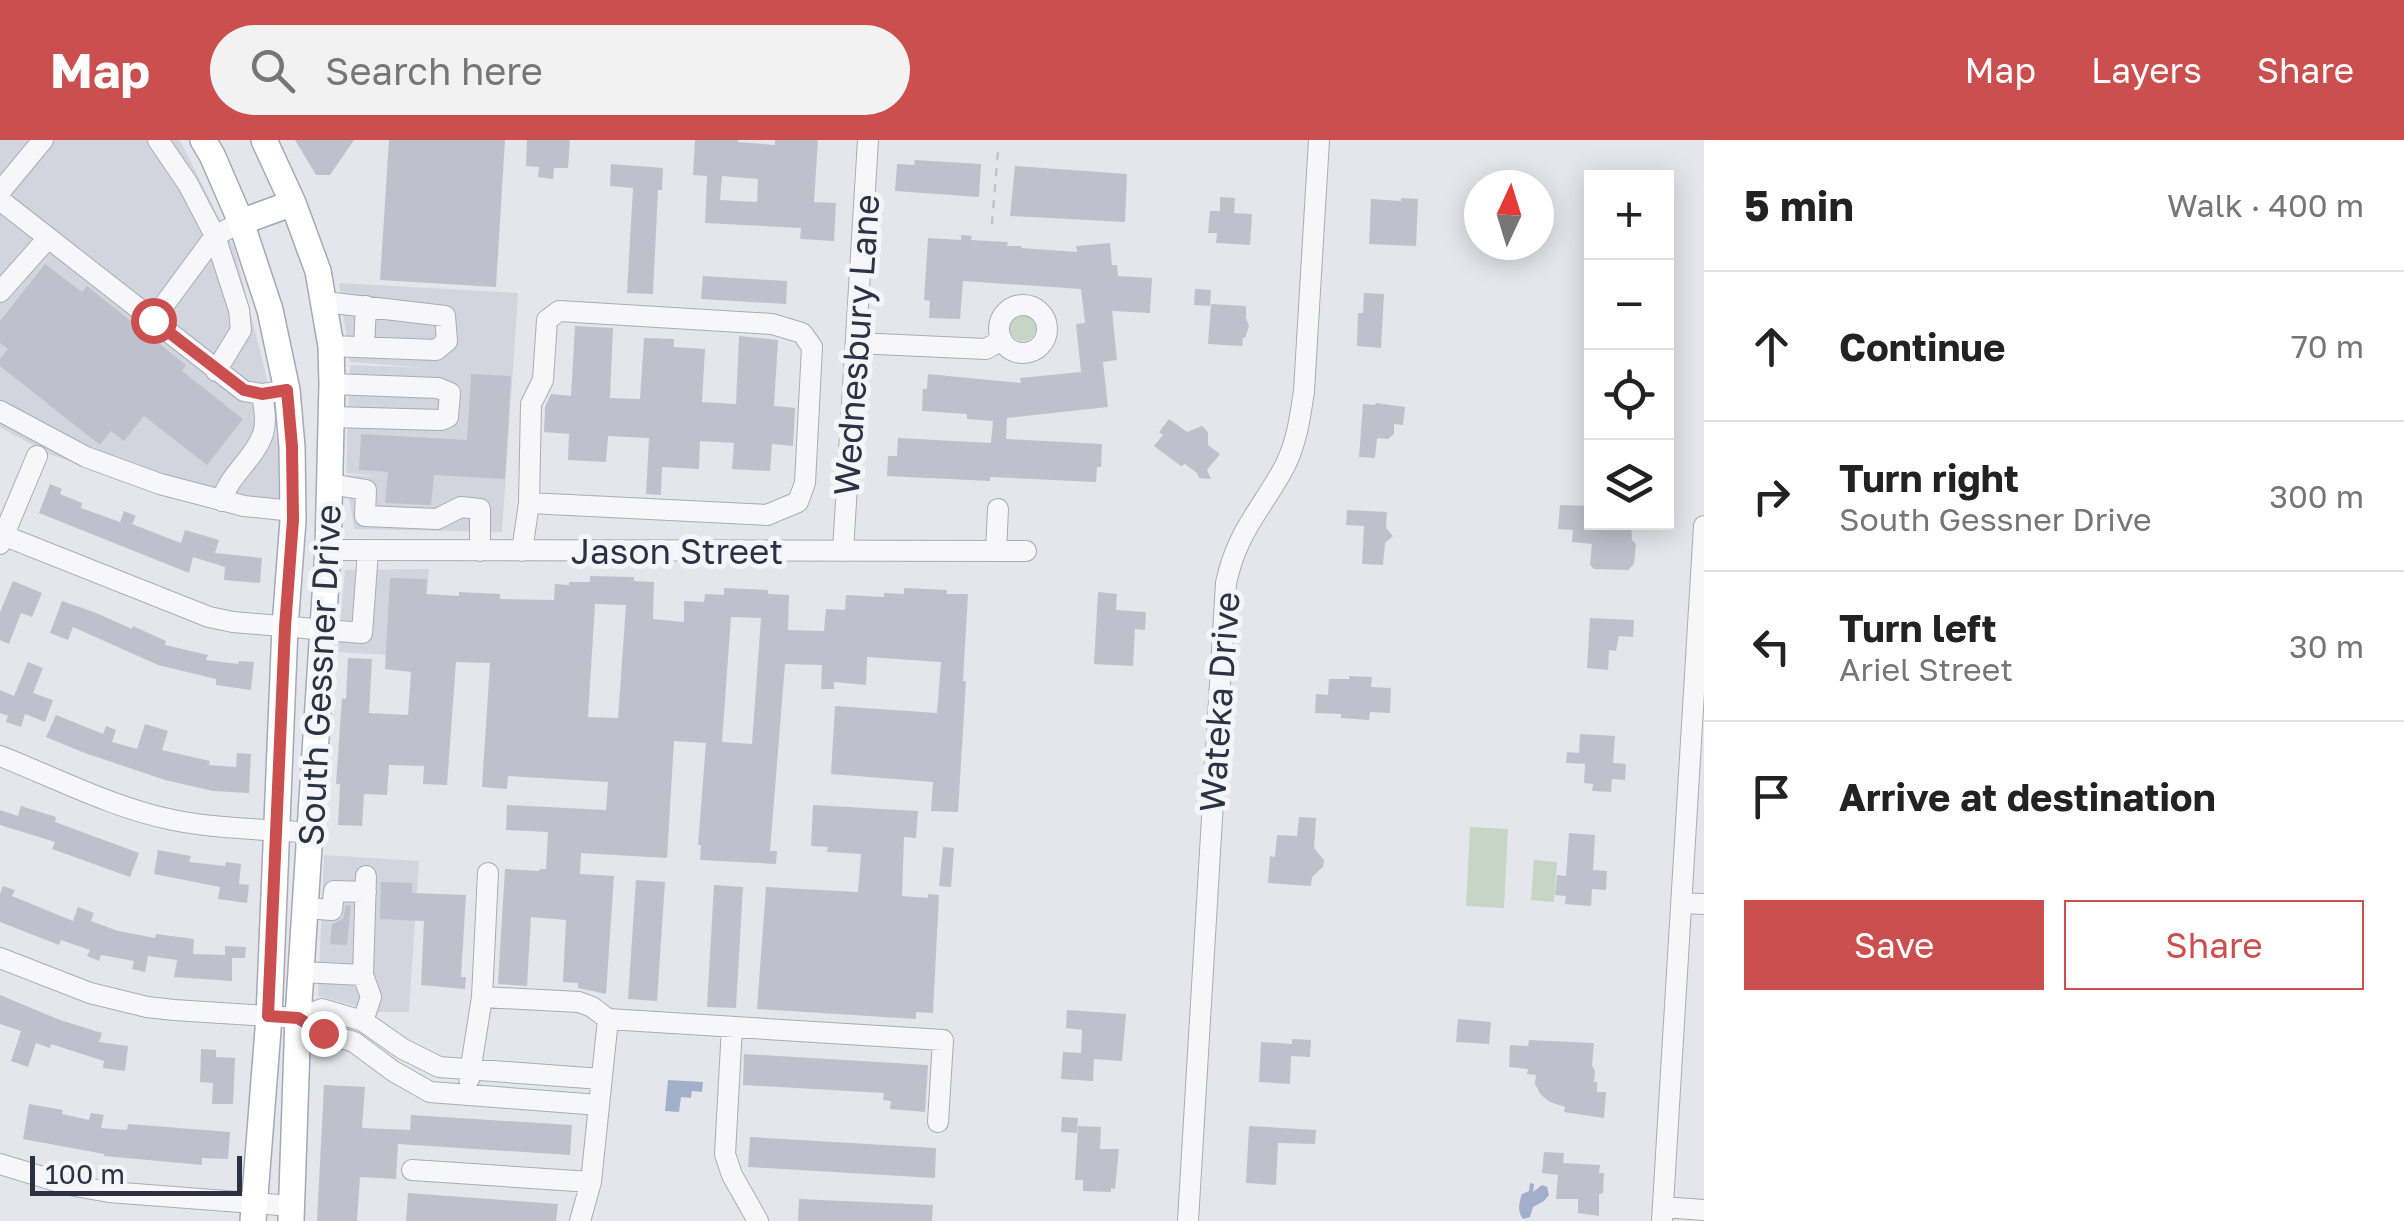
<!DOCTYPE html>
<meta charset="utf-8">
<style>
:root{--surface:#fff;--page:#f2f2f2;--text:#222;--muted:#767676;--line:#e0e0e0;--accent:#cb4f4f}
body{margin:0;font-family:"Golos Text",sans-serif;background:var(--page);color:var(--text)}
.controls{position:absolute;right:30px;top:30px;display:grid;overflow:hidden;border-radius:0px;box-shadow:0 5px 25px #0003}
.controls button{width:90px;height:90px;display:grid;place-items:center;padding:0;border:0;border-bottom:2px solid var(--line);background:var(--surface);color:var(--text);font:50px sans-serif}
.compass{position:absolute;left:1464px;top:30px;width:90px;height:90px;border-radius:50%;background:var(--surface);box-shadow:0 5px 25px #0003;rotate:4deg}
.scale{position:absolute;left:30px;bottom:25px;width:212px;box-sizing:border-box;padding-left:10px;border:5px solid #2c3144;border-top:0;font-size:28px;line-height:35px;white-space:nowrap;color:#2c3144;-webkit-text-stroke:8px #f4f5f9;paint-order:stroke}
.stop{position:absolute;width:30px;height:30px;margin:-22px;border:8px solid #cb4f4f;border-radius:50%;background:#fff}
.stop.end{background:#cb4f4f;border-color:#fff;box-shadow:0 2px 10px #0008}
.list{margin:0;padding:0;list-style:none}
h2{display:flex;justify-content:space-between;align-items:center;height:130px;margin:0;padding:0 40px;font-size:42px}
h2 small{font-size:32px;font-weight:400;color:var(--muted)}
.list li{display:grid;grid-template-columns:65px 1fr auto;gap:30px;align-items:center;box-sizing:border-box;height:150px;padding:0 40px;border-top:2px solid var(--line)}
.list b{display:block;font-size:38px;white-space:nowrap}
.list p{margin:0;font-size:32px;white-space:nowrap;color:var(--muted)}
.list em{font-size:32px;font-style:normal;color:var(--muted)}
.actions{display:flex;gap:20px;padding:30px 40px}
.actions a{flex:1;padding:22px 0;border:2px solid var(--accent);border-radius:0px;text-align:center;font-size:35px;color:var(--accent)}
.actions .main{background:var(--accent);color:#fff}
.icon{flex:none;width:55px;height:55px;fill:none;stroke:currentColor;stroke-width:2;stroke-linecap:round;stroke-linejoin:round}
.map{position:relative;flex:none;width:1704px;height:1081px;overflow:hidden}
header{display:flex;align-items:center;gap:60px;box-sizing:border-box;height:140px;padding:0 50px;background:var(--accent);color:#fff}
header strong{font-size:48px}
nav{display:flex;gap:55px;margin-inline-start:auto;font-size:35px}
.search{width:700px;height:90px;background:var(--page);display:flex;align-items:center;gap:25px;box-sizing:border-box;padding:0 35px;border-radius:55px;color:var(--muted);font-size:38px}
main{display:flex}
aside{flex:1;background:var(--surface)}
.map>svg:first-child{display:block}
</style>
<header>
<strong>Map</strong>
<div class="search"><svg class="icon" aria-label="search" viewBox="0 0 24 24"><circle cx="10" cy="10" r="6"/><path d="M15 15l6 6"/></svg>Search here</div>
<nav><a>Map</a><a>Layers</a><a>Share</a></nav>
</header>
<main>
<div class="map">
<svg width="1704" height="1081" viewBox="0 0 1704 1081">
<rect width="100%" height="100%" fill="#e4e6eb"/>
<path fill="#d2d5dd" d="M0,0h179l4,6 52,104 31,125 12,74v72l-111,-24 -120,-44 -47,-26z
M339,143l179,10 -16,239 -148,-3 -8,-54 33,1 -33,-3 4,-108 77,3 -77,-6z
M429,429l-6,88 -85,-5 7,-82z
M324,715l95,6 -10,151h-30l-61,-16z"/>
<path fill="#c7d5c6" d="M1010 188a13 13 0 1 1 26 0a13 13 0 1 1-26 0Z
M1470,687l38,2 -4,79 -38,-2z
M1534,720l23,2 -3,40 -23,-2z"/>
<path fill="#a1afca" d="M668,940l35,2 -1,10 -10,-1 -1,7 -10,-1 -2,15 -14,-1z
M1530,1043l4,1 -1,8 9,-7 5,2 2,8 -5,6 -11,6 -3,10 -7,2c-6,-7 -4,-17 -1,-25l7,-3z"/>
<path fill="#bec1cb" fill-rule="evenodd" d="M295,0h59l-24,35h-14z
M389,0h116l-9,147 -116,-7z
M527,0h43l-2,28h-14l-1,11 -15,-2 1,-10 -13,-1z
M695,0h43v2l37,3v-5h43l-4,62 22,1 -2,38 -34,-2 1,-11 -96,-5 2,-47 -14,-1zM722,36l36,3 -1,23 -37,-2z
M915,20l66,4 -2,33 -84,-6 2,-27 17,1z
M611,24l52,4 -1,22h-4l-5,104 -26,-1 6,-105 -23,-2z
M1015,26l112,8 -2,48 -115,-6z
M1220,57l15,1 -1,15 18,1 -2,31 -34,-2 1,-10h-9l2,-22h10z
M1401,58l17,1 -2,47 -47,-2 2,-45 30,2z
M961,95l11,1 -1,4 37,2 -1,4h14v2l56,4 -1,-6 34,-3 2,22h5l1,11 34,2 -2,35 -38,-2 5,49 -14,2 5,45 -101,11 -1,21 96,5 -1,23h-4l-1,15 -106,-5v4l-103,-5 1,-20h9l1,-18 93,5 2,-22 -26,-2v-5l-45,-3 1,-22h4l1,-15 93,9 -1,-5 61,-6 -5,-48 9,-1 -4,-34 -118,-8 -3,38 -31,-1 1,-17 -6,-1 4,-62 33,2z
M45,124l37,28 5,-6 99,79 -4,6 61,48 -36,46 -63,-49 -20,25 -13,-10 -11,14 -100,-79v-7l8,-10 -8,-6v-22z
M703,136l84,5 -1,23 -85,-5z
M1195,149l16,1 -1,16 -16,-1z
M1364,153l20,1 -3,54 -24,-2 1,-33h5z
M1211,164l35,2v12l3,8 -4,12 -2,-1 -1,9 -34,-2z
M575,186l38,2 -3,70 30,1 4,-61 30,1v8l31,2 -3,53 34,2 3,-68 39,4 -4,66 21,2 -2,38 -21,-2 -2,27 -38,-2 2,-26 -34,-2 -1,28 -37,-2 -1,28 -15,-1 3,-56 -41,-2 -2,26 -38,-2 1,-26 -25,-2 1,-25 6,-13 20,2z
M471,234l40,2 -6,103 -71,-4 -3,30 -46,-2 3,-31 -29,-2 2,-36 106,6z
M1376,263l29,4 -2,18 -9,-1v10l-6,5 -11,-1 -2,20 -16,-1 4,-53 12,1z
M1169,279l18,13 15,-6 6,6v13l12,9 -13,16 4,9 -12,-1 -2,-5 -12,-9 -4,2 -27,-20 9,-11 -4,-3z
M50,344l12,5 -2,5 22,9 -1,5 39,14 4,-11 12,5 -4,8 49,19 4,-13 34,10 -4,13 47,5 -2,25 -36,-3 1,-13 -32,-10 -4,16 -150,-60z
M1560,365l32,1v16h39l1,18 4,4 -2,20 -6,6 -34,-1 -4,-4 2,-21 -20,-2 1,-12 -15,-1z
M1347,370l40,2 -1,16 7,8 -8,7 -2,22 -21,-1 2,-38 -18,-1z
M590,436l44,1v4l20,1 -1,37 31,3v-21l20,1 1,-8 19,1v-7l44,2v4l21,1 -1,35 36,1 2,-22 19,1 1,-15 38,2v-4l20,1v-6l43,2v4h21l-5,87h3l-8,131 -27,-1 2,-29 -102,-8 4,-68 102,7 4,-51 -74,-5 -1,28 -32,-3v7h-13l1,-24 -37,-1 -15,187h7l-1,13 -76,-4 1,-15h-3l8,-102 -32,-2 -7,117 -86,-5 -1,21 34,2 -8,118 -28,-6v-5l-15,-1 3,-62 -35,-3 -4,69 -29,-2 7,-115 34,2 1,-2h6l2,-37 -42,-2 1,-25 99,5 2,-28 -100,-6 -1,13 -25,-2 8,-124 -34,-1 -9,123 -24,-1 1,-18 -35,-1 -2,30 -23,-1 -2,32 -24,-1 2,-41h-4l6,-86 4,1 2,-41 24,1 -3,54 39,2 3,-43 -26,-3 5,-91 37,1 -1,15 33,2v-4l41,2v5l54,1 1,-16 14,1v-3h21zM595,464l31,1 -8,113 -30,-1zM731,477l30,1 -9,126 -30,-2z
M13,441l29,12 -10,24 -11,-4 -12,31 -9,-4v-28z
M1098,452l19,2 -1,16 30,2 -1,18 -10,-1 -2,37 -39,-2z
M62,461l32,11 38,17 1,-3 33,15 -1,4 43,10 -2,5 32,4 1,-3 15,1 -3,28 -35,-5v-6l-58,-14 -85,-38 -5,13 -18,-7z
M1590,478l44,2 -1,17 -14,-1 -3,15 -7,-1 -1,20 -21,-2z
M28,522l15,6 -10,25 20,7 -8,22 -20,-8 -4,13 -15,-5 2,-6 -8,-3v-23l14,6z
M1349,536l23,1 -1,10 20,1 -1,25 -20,-1 -1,8 -28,-2v-4l-26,-1 1,-19 12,1 1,-16h20z
M56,575l47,19 3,-8 10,4 -4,12 25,7 8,-25 23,7 -6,19 48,11 -1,4 27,2 1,-14 14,1 -2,39 -36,-2 -48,-11 -83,-28 -36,-15z
M1580,594l35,2 -2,27 13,1 -1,16 -13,-1 -1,13 -19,-1 1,-7 -9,-1 1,-19 -19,-1 1,-11 12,1z
M813,665l105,6 -2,27 -12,-1 -2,59 26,2v-4l11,1 -6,118 -17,-1v7l-159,-10 9,-122 92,5 3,-38 -34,-2 1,-5 -17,-1z
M21,666l35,11 -1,5 84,31 -9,24 -78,-28 3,-7 -55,-17v-15l18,6z
M1299,677l17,1 -2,30 10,12 -1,7 -11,10 -1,9 -43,-3 2,-27 5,1 2,-22 20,1z
M1569,693l26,2 -2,35 14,1 -1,19 -14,-1 -1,17 -26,-2 1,-8 -11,-1 2,-20 9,1z
M943,707l11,1 -3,39 -12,-1z
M158,710l33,6 -2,6 36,4 1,-4 15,2 -2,20 10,1 -2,18 -29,-4 2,-12 -66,-13z
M636,740l29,2 -8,119 -29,-2z
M381,742l31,1v10l54,2 -5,82h5l-1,12 -44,-4 3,-64 -44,-2z
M714,745l29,2 -7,121 -29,-1z
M3,746l12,4 -3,6 61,25 5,-14 16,6 -3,8 27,10 37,7 1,-4 38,5 -1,15 32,1v-9l21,1 -1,11h-13v23l-58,-4 3,-17 -29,-4 -3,16 -13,-3 2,-8 -33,-6 -2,6 -12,-5 3,-6 -29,-10 -2,5 -59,-23v-28z
M346,765h5l-4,40 -17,-1 2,-20 11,-5z
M0,855l60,25 42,13 -3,9 29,4 -3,25 -22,-3 1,-7 -53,-17 -1,4 -14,-5 -8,24 -17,-6 10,-30 -21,-7z
M1067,870l59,4 -4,47 -28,-2 -1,22 -32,-2 2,-27 18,1 1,-23 -16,-2z
M1458,879l33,3 -2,22 -33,-2z
M1292,899l19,1 -1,17 -19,-1 -1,28 -31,-2 2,-40 31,2z
M1529,900l65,3 -2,22 3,6 -1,11h3v10h9l-2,26 -40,-6 1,-5 -15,-5 -9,-7 -6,-11 1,-9 -9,-1 1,-5 -19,-2 1,-22 18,1z
M201,909l15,1v7l19,1 -2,46h-21l1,-21 -13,-1z
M744,914l184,11 -3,47 -35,-3 1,-8 -8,-1 1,-7 -141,-8z
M324,945l41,2 -3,41 48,2 1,-15 161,10 -2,30 -172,-11 -2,35 -36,-2 -3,44h-40z
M29,964l34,6 -1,4 27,6 2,-7 13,2 -3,13 26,2 1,-6 102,8 -2,27 -26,-1v7l-98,-9v-2l-81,-15z
M1062,977l16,1 -1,15 -16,-1z
M1078,986l23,1 -1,22h19l-4,40 -4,-1v4l-28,-1v-11h-8z
M1249,986l67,4 -1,14 -37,-1 -2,42 -30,-2z
M750,997l186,11 -1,30 -187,-11z
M1544,1012l20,1 -1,10 37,2 -1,8h5l-1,20 -4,1v22l-21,-3v-14h-22l2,-24 -16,-2z
M408,1053l150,11 -2,17h-150z
M799,1059l134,6 -1,16h-134z"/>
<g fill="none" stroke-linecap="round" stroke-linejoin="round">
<g stroke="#a9acb6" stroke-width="22">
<path id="minor" d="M158,0l30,44 27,52 24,74 2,20 -25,41
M0,52l43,-52
M0,60l244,191 18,3 25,-4
M0,152l48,-54
M325,162l120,14 2,25 -11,9 -105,-4
M999 189a24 24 0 1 1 48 0a24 24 0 1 1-48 0Z
M153,180l62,-84 26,-14
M856,203l130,6 16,-9
M364,207l2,-41
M0,271l86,46 74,27 84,22 49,5
M331,277l110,3 7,-3 2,-24 -12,-5 -106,-4
M330,344l36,6 -1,26 72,3 24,-12 19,2v42
M222,361c6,-26 32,-41 41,-67 4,-13 1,-27 -1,-40
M0,394l209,83 24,5 129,11 6,-82
M0,404l37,-88
M328,410l698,1
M522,411l7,-48 2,-99 12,-24 4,-60 12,-9 213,13 30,9 10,14 -7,136 -7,19 -31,13 -238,-12
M843,411l25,-411
M996,411l2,-42
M0,616c56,22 113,52 173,64 45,9 92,9 137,13
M1681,763l23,1
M305,768l27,2 2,-19 32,1
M0,818l90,35 57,14 27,3 124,8 24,-9 41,12 40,28 36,18 162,12
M301,832l62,3 3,-99
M363,835l8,22 -8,24
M482,857l97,5 13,5 16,12 335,21 -5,82
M298,878l25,15 31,9 39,29 37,21 169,13
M732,887l-7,127 7,21 26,46
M469,939l13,-82 6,-124
M0,1024l69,21 40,7 183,14
M412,1030l179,12
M1663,1067l41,3
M580,1081l11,-39 17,-163
M1188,1081l38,-638c11,-50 31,-68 55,-110 15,-25 19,-54 23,-82l15,-251
M1662,1081l42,-695"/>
</g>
<g stroke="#a4a9b7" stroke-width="28">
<path id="major" d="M203,0l9,15 29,67 29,88 17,80 5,57 1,73 -8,107 -16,390 -16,204
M264,0l29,63 25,68 13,75 1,38 -4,166 -30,468 -7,203
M241,82l52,-19"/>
</g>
<path stroke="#c2c4cb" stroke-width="2.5" stroke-dasharray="8 8" stroke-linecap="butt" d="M992,84l6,-73"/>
<use href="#minor" stroke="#f7f7fa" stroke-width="20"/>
<use href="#major" stroke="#fff" stroke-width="25"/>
</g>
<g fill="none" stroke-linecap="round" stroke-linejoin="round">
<path stroke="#cb4f4f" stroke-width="12" d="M153,180l91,70 18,4 25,-4 5,57 1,73 -8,107 -17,389 30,2 25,15"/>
</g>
<g text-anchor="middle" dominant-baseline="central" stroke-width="10" stroke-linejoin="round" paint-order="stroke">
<g font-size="35" fill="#2c3144" stroke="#f4f5f9">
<text transform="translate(856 205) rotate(-86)">Wednesbury Lane</text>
<text x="677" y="411">Jason Street</text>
<text transform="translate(319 535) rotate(-87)">South Gessner Drive</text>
<text transform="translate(1219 562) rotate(-86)">Wateka Drive</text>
</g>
</g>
</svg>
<div class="controls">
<button>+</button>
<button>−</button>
<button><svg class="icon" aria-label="locate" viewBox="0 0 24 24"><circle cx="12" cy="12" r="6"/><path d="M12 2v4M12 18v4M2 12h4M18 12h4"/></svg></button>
<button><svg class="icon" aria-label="layers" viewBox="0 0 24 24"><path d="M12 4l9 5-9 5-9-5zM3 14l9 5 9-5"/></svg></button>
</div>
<svg class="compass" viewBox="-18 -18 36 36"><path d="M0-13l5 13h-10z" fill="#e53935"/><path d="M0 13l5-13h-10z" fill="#767676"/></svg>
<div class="scale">100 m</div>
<div class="stop" style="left:153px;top:180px"></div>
<div class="stop end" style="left:323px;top:893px"></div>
</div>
<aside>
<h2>5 min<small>Walk · 400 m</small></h2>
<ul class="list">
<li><svg class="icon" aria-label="ahead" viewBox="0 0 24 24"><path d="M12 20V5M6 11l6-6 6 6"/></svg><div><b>Continue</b></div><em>70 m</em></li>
<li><svg class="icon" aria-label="right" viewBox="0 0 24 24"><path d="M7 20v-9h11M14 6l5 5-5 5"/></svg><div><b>Turn right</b><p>South Gessner Drive</p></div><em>300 m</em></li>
<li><svg class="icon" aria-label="left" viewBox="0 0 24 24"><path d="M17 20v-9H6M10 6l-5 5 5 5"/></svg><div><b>Turn left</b><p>Ariel Street</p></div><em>30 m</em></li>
<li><svg class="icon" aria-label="arrive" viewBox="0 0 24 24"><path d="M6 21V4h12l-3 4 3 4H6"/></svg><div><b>Arrive at destination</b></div></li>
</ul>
<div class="actions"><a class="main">Save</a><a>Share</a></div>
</aside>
</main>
